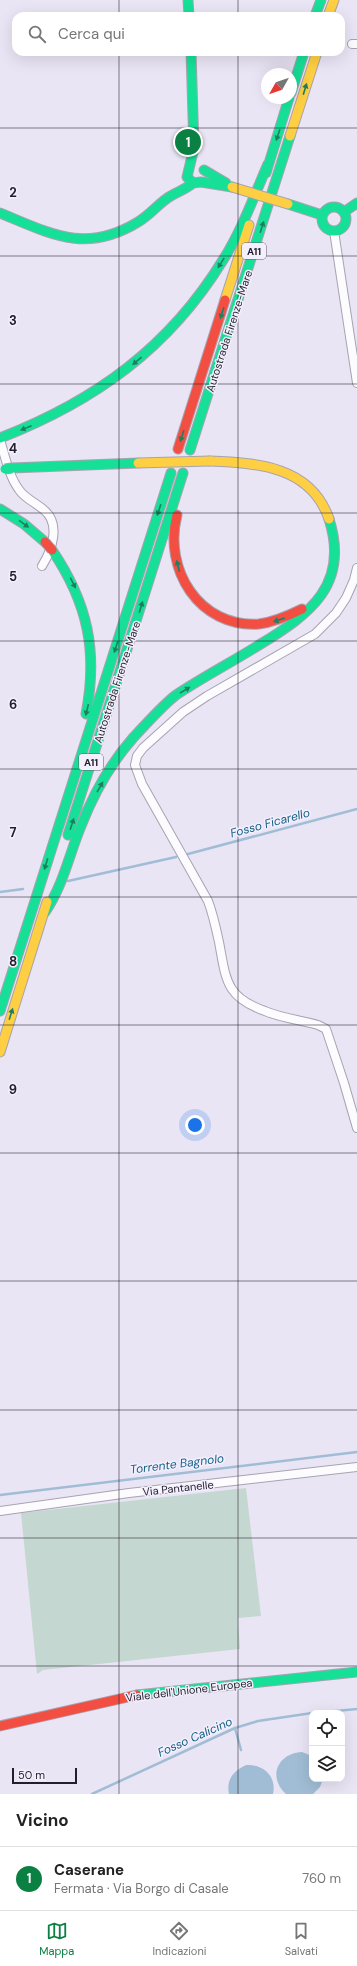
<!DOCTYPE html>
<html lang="it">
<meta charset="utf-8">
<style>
:root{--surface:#fff;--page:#f6f6f6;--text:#222;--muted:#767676;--line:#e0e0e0;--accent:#0b8043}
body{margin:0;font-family:"DM Sans",sans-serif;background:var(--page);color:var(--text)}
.controls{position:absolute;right:12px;bottom:12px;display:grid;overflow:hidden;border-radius:8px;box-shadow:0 4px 16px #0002}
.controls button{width:36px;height:36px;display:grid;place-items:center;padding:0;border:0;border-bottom:1px solid var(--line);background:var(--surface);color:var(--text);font:20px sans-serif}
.compass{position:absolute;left:261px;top:68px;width:36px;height:36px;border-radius:50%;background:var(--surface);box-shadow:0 4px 16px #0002;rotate:230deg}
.scale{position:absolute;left:12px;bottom:10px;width:65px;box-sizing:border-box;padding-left:4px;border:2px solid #221e2a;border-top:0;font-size:11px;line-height:14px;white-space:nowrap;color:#221e2a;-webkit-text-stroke:3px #f3effd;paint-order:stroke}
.you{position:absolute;left:195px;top:1125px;width:14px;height:14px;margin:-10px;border:3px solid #fff;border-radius:50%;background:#1a73e8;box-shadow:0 0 0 6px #1a73e833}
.badge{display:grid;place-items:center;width:26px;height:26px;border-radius:50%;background:var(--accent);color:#fff;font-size:13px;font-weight:700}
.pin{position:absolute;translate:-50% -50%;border:2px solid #fff;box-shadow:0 1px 4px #0006}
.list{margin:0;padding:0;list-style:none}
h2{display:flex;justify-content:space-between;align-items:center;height:52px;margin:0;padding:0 16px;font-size:17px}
h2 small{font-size:13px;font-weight:400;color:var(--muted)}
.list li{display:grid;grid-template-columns:26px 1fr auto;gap:12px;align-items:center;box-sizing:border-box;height:64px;padding:0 16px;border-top:1px solid var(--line)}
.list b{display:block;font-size:15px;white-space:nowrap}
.list p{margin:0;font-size:13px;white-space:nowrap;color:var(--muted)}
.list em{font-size:13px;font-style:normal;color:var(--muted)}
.icon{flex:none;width:22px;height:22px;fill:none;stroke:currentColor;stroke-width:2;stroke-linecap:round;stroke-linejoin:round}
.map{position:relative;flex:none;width:357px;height:1794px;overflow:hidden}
.search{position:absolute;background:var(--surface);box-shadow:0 4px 16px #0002;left:12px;right:12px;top:12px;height:44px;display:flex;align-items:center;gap:10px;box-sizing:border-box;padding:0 14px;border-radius:12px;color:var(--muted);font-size:15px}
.sheet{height:116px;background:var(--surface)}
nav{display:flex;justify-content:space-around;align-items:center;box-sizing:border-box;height:56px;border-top:1px solid var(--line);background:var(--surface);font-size:11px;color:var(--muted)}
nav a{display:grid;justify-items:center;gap:2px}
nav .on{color:var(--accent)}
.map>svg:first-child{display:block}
</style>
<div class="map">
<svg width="357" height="1794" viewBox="0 0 357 1794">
<rect width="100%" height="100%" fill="#eae5f5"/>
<path fill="#c4d7d1" d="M246,1488l15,128 -23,2 2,31 -197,21 -6,4 -16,-161z"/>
<path fill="#a0bdd5" d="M302,1752l10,4v23h11l-3,8 -7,7h-27c-19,-17 -8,-41 16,-42z
M246,1765c17,-1 31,11 27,29h-44c-3,-14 4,-23 17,-29z"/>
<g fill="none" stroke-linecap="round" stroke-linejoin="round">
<path stroke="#a0bdd5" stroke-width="2.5" d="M188,854l169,-45
M68,881l108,-24
M0,892l23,-3
M0,1495l357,-43
M315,1713l42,-4
M235,1728l6,22
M92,1794l143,-66 23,-7 54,-8"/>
<g stroke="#a7a3b0" stroke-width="10">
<path id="street" d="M352,44h5
M334,231l23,152
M0,440c5,16 9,37 20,51 6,8 16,12 24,19 17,14 8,40 -2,56
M357,568l-3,12 -8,18 -10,15 -21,21 -108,62 -24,16 -40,36 -6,8 -2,9 7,19 66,117c5,13 8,27 11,41 7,37 6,55 46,69 16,7 36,9 53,14l8,4 18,54 13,45
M0,1511l129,-18 228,-26"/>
</g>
<g stroke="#a7a3b0" stroke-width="11">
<path id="fast" d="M188,0l1,16
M315,16l6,-16
M191,52l3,96 -7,29 6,6 8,-1 31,5
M291,93l13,-41
M204,170l22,13
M266,173l23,-75
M288,204l34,11
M322 219a12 12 0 1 1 24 0a12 12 0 1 1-24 0Z
M344,212l13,-9
M0,213c51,21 86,41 138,9 12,-7 20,-18 31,-25 8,-5 17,-8 24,-14
M0,438c95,-37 169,-90 223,-178 19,-30 31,-64 45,-96
M190,450l100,-314
M12,468l126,-5
M0,509l24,15 21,18
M52,550c36,53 46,102 34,164
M68,835l115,-362
M45,912c18,-26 24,-57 36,-86 12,-31 30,-63 52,-88 11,-12 31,-34 43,-43 27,-18 56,-33 83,-50 51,-31 91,-60 70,-126
M0,1011l171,-538
M137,1695l220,-23"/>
</g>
<g stroke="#a7a3b0" stroke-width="11">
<path id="slow" d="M328,16l6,-16
M290,136l27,-84
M225,300l24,-75
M210,461c47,2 101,5 119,58
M0,1052l47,-150"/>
</g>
<g stroke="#a7a3b0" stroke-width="11">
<path id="jam" d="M178,449l47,-149
M177,515c-14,54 22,113 82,109 15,-2 29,-8 43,-15
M0,1726l137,-31"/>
</g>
<use href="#street" stroke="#fcfbfe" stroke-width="8"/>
<use href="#fast" stroke="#16e098" stroke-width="9"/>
<use href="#slow" stroke="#ffcf43" stroke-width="9"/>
<use href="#jam" stroke="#f24e42" stroke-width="9"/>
<g stroke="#a7a3b0" stroke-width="11" stroke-linecap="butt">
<path id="fast-bridge" d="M5,469l7,-1"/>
</g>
<g stroke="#a7a3b0" stroke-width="11" stroke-linecap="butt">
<path id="slow-bridge" d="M232,187l56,17
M138,463l72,-2"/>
</g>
<g stroke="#a7a3b0" stroke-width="11" stroke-linecap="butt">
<path id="jam-bridge" d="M45,542l7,8"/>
</g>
<use href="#fast-bridge" stroke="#16e098" stroke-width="9"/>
<use href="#slow-bridge" stroke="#ffcf43" stroke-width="9"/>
<use href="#jam-bridge" stroke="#f24e42" stroke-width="9"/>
</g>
<defs><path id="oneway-solid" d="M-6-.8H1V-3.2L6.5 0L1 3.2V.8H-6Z"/></defs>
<g fill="#1c7f61">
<use href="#oneway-solid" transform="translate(305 89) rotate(-73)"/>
<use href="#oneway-solid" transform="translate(278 135) rotate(108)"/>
<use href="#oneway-solid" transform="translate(262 227) rotate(-72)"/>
<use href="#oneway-solid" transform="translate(221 263) rotate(122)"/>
<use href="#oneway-solid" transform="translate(222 313) rotate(108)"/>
<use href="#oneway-solid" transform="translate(137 361) rotate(140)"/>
<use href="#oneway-solid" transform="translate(26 428) rotate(158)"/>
<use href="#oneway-solid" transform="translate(182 436) rotate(108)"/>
<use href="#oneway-solid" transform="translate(159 510) rotate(108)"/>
<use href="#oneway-solid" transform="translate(24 524) rotate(36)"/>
<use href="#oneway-solid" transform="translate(178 566) rotate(-104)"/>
<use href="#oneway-solid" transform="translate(73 583) rotate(63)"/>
<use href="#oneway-solid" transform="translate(141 607) rotate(-73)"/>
<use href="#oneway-solid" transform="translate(279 620) rotate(161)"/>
<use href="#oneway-solid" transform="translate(116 647) rotate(108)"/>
<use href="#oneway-solid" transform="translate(185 690) rotate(-31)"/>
<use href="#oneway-solid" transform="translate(87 710) rotate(104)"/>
<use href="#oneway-solid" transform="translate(100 787) rotate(-60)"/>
<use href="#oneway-solid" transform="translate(72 824) rotate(-72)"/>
<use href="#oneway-solid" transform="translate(46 864) rotate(107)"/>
<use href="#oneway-solid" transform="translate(11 1014) rotate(-72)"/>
</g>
<path fill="none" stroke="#221e2a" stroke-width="1" stroke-opacity="0.55" d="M119,0v16M238,0v16M119,52v1742M238,52v1742M0,128h357M0,256h357M0,384h357M0,513h357M0,641h357M0,769h357M0,897h357M0,1025h357M0,1153h357M0,1281h357M0,1410h357M0,1538h357M0,1666h357"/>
<g text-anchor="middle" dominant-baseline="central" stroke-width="3" stroke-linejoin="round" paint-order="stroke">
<g fill="#f3effd" stroke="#615d69" stroke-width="1">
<rect x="242" y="243" width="24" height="16" rx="3"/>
<rect x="79" y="754" width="24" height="16" rx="3"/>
</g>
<g font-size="10" font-weight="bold" fill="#221e2a">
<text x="254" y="251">A11</text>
<text x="91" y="762">A11</text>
</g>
<g font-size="11" fill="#221e2a" stroke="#f3effd">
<text transform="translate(229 331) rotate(-72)">Autostrada Firenze-Mare</text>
<text transform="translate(117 682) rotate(-72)">Autostrada Firenze-Mare</text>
<text transform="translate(178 1488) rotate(-6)">Via Pantanelle</text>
<text transform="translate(189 1690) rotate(-7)">Viale dell'Unione Europea</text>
</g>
<g font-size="12" font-style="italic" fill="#145f84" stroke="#f3effd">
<text transform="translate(270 823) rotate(-15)">Fosso Ficarello</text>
<text transform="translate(177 1464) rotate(-7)">Torrente Bagnolo</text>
<text transform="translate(195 1737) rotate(-24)">Fosso Calicino</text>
</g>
</g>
<g font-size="13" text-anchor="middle" font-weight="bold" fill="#221e2a" stroke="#f3effd" stroke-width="3" stroke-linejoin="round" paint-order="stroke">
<text x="13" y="197">2</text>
<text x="13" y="325">3</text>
<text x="13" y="453">4</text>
<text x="13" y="581">5</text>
<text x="13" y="709">6</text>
<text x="13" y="837">7</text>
<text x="13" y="966">8</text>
<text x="13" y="1094">9</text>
</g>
</svg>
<div class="controls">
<button><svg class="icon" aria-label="locate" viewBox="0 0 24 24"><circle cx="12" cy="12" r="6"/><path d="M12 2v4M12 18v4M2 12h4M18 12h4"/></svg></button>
<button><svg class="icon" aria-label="layers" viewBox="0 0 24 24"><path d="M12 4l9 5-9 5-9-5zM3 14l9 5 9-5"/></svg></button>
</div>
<svg class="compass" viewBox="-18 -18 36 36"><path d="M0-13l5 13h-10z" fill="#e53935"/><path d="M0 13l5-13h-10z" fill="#767676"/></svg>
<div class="scale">50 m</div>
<div class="you"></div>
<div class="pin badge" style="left:188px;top:142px">1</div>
<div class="search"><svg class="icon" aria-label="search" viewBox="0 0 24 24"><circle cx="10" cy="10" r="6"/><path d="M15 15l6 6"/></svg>Cerca qui</div>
</div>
<section class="sheet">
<h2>Vicino<small></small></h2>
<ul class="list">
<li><span class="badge">1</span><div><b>Caserane</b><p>Fermata · Via Borgo di Casale</p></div><em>760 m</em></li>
</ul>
</section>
<nav>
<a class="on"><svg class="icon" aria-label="map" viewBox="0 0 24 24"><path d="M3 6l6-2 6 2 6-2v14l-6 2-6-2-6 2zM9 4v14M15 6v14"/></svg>Mappa</a>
<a><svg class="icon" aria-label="directions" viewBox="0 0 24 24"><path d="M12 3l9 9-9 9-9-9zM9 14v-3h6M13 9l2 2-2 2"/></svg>Indicazioni</a>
<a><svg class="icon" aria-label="saved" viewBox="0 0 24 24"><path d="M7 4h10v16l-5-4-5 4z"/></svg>Salvati</a>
</nav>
